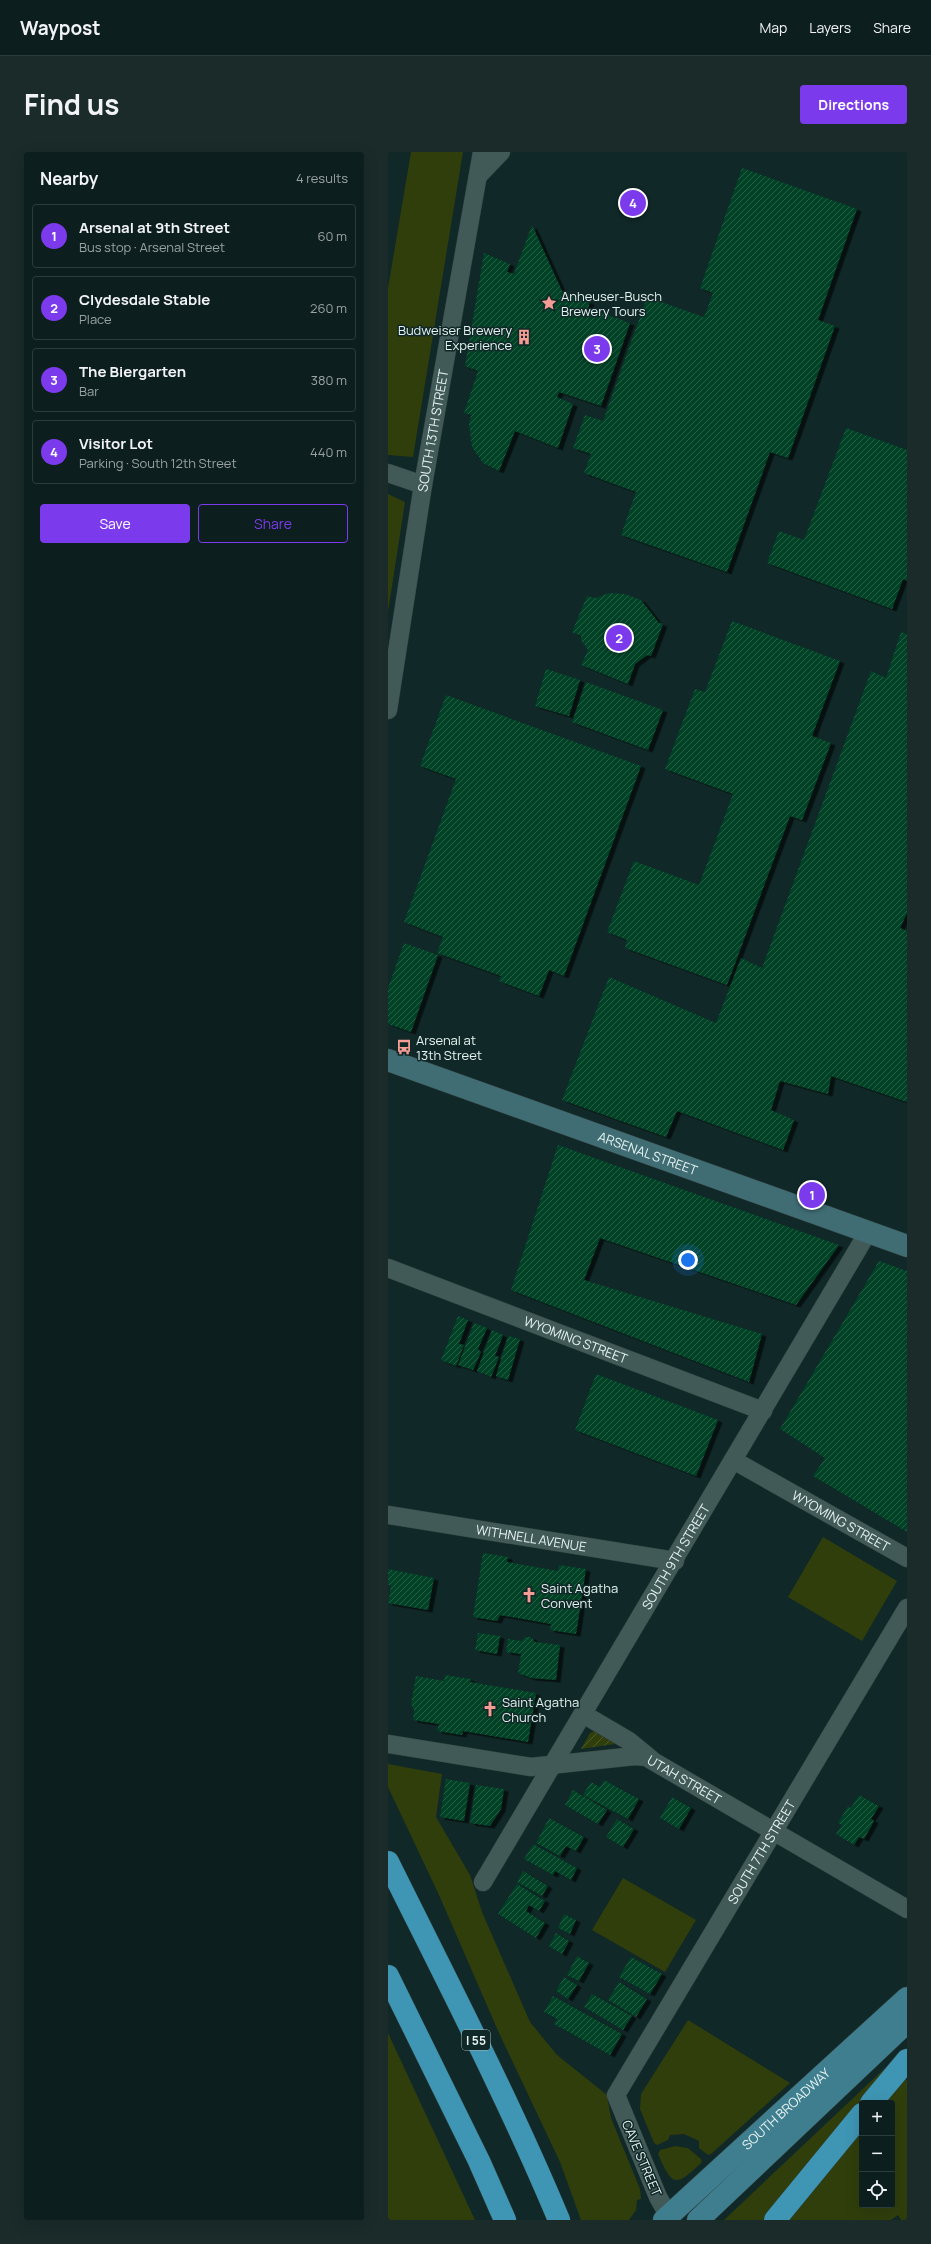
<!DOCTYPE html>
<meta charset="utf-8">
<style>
:root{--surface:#0c1e1d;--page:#1a2b2a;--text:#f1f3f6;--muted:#9aa2a4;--line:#2c3c3b;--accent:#7c3aed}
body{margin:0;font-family:Manrope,sans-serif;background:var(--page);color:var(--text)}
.controls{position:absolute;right:12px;bottom:12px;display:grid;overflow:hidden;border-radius:4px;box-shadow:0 4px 16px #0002}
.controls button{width:36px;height:36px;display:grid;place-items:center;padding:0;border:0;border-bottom:1px solid var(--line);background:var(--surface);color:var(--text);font:20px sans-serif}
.you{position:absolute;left:300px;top:1108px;width:14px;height:14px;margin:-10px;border:3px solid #fff;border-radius:50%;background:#1a73e8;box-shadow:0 0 0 6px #1a73e833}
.badge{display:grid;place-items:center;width:26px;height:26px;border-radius:50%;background:var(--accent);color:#fff;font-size:13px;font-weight:700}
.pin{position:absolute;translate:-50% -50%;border:2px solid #fff;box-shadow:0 1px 4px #0006}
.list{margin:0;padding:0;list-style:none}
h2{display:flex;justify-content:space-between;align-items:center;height:52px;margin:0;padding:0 16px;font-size:17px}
h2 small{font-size:13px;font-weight:400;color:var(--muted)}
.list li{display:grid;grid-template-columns:26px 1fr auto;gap:12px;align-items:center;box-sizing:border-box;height:64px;margin:0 8px 8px;padding:0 8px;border:1px solid var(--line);border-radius:4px}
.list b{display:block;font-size:15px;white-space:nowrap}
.list p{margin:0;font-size:13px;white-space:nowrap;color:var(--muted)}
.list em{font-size:13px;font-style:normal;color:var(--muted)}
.actions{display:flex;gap:8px;padding:12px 16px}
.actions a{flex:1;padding:9px 0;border:1px solid var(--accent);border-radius:4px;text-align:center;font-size:14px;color:var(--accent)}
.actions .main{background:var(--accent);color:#fff}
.icon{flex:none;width:22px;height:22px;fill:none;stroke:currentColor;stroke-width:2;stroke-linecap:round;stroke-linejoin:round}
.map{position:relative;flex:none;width:519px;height:2068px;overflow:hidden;border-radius:4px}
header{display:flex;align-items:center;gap:24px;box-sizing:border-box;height:56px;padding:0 20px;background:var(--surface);border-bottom:1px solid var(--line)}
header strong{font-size:19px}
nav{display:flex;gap:22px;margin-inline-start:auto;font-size:14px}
.intro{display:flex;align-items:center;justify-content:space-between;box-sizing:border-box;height:96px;padding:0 24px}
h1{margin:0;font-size:28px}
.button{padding:10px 18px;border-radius:4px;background:var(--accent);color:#fff;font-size:14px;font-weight:700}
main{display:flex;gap:24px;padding:0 24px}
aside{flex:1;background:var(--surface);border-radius:4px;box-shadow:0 4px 16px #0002}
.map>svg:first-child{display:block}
</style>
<header>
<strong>Waypost</strong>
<nav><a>Map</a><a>Layers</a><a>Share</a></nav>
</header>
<div class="intro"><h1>Find us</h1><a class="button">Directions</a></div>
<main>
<aside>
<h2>Nearby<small>4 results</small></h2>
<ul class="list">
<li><span class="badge">1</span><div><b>Arsenal at 9th Street</b><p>Bus stop · Arsenal Street</p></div><em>60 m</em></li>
<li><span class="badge">2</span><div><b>Clydesdale Stable</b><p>Place</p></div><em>260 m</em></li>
<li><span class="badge">3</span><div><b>The Biergarten</b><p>Bar</p></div><em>380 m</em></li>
<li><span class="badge">4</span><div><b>Visitor Lot</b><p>Parking · South 12th Street</p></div><em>440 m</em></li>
</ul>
<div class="actions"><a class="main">Save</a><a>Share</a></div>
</aside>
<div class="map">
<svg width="519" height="2068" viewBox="0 0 519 2068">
<defs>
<pattern id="garden-furrows" width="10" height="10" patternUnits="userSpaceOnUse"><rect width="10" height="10" fill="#303e0c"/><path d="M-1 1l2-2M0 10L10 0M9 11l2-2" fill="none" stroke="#4e5a30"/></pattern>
<pattern id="building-hatch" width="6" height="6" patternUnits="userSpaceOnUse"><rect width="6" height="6" fill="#054226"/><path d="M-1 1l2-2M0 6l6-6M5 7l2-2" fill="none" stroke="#295e46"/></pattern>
<filter id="shadow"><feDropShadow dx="4.5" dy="2.5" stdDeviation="0" flood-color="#0009"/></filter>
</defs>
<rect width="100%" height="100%" fill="#102827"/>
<path fill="#303e0c" d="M23,0h52l-50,305 -25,-2v-167z
M0,342l17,8 -17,110z
M435,1385l74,44 -35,60 -74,-44z
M0,1612l54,10 -6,43 34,58 12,37 48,110 27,33 50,40 4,23 29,71 1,10 -4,1 -1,10 -7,10h-48l-21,-58 -61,-129 -60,-138 -51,-108z
M235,1726l73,42 -31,52 -73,-42z
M300,1868l102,63 -79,71 -3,1 -9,-7v-7l-15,-7 -14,1 -2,5 -11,5 -3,-2 -14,-34 1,-15z
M0,1881l87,187h-87z
M501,1914l-126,154h-39l161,-152z
M515,1925l4,3v140h-6l-3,-5 -7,5h-105l76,-93v78h30v-102h-10z
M287,1994l13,2 14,12 -1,3c-26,25 -29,23 -43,-9l2,-4z"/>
<path fill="url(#garden-furrows)" d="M206,1579l20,12 1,1 -34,5 9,-16z"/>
<path fill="url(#building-hatch)" filter="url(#shadow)" d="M354,16l115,41 -39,111 17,6 -47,132 -18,-6 -43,120 -106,-37 15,-43 -52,-19 7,-19 -18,-6 12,-33 18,6 44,-124 57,20 9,-24 -13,-5z
M144,73l30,66 28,11 -2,6 42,15 -29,83 -42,-14 -2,5 16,7 -15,44 -43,-17 -16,40 -16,-8 -11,-16 -3,-23 2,-9 -7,-2 14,-42 -13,-5 19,-113 26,11 -3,8 7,2z
M458,276l61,22v131l-4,-2 -11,30 -125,-46 12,-32 25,9z
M221,441l16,1 16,6 18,23 4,1 -12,32 -4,-1 -12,9 -7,20 -47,-19 7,-15 -7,-10v-4l-9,-4 15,-36 9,2z
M344,469l108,40 -28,75 19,7 -29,77 -12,-4 -63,169 -102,-37 2,-8 -20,-8 27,-71 65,24 34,-91 -68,-25 30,-80 10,3z
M513,480l6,2v279l-7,15 7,3v171l-76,-26 -3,18 -48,-13 -9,29 23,10 -11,30 -106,-39 -11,26 -104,-37 47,-123 107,46 25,-65 21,10 109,-297 15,7z
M158,517l34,11 -11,36 -34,-10z
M198,530l77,28 -15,40 -76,-28z
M58,543l195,71 -77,210 -15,-6 -10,26 -40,-15 2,-5 -64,-23 6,-16 -39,-15 52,-143 -36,-13z
M16,791l34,12 -27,77 -23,-8v-36z
M170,993l281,100 -43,60 -196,-67 -16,42 178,54 -13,48 -238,-92z
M491,1109l28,10v261l-94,-56 12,-18 -45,-29z
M70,1164l10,4 -9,24 5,1 -8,21 -15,-6z
M86,1171l13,5 -9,21 3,3 -8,18 -15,-5z
M104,1178l11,5 -8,21 4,1 -8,20 -14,-6z
M120,1184l12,3 -12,41 -12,-4z
M208,1222l122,46 -22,56 -121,-46z
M95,1401l25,4 -1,5 51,9 1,-6 27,4 -10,65 -26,-4 1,-6 -51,-9 -3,6 -24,-4z
M0,1417l46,9 -6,32 -40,-7 3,-18h-3z
M90,1481l22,3 -3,18 -22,-4z
M137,1485h6l4,5 25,3 -4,35 -25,-2 -13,-5 3,-19 -15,-2 2,-13 14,2z
M57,1523l26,4 -1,3 66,11 -8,49 -65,-11 -1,4 -25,-4 2,-7 -26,-4 1,-10 -3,-6 5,-28 28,5z
M58,1627l24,4 -6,38 -24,-4z
M216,1628l35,19 -11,20 -45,-24 8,-13 9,5z
M88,1633l28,4 -3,20 -11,17 -20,-3z
M185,1638l34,20 -9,14 -33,-19z
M471,1643l20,11 -8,13 3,2 -10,18 -5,-2 -5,8 -18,-11 6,-9 -4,-2 10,-17 3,2z
M284,1645l19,11 -12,21 -19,-11z
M161,1666l35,19 -8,14 -10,-5 -6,10 -24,-13z
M229,1667l17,10 -11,18 -17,-10z
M145,1692l44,24 -6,12 -16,-9 -2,4 -29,-16z
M135,1719l25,15 -6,10 -25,-14z
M129,1732l28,17 -6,10 -10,-6 -3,6 19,12 -9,15 -38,-24z
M176,1762l12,6 -6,14 -12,-6z
M168,1781l13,8 -7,13 -13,-8z
M189,1804l12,7 -10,18 -12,-6z
M243,1805l31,17 -12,20 -31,-17z
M176,1825l13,8 -9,14 -12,-8z
M231,1830l28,17 -11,18 -28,-17z
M204,1842l40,22 -9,14 -39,-23z
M165,1844l69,38 -12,21 -56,-31 3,-5 -13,-7z"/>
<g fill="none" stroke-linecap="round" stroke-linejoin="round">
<g stroke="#324341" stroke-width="19">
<g id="minor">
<path d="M91,23l22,-23"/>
<path d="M0,321l35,12"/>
<path id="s1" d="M0,558l35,-225 59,-333"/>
<path id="s2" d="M0,1116l375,143"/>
<path id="s3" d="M345,1308l174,98"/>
<path id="s4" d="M0,1363l287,46"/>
<path d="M195,1562l46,27 22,18"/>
<path id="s5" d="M0,1592l143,23 104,-11 11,1 261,152"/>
<path id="s6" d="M95,1730l385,-650"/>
<path id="s7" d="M283,2068l-13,-23 -42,-102 291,-487"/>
</g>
</g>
<g stroke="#324341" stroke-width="23">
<g id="secondary">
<path id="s8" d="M0,908l519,186"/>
</g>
</g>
<g stroke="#324341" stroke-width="23">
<g id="primary">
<path id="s9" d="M276,2068l243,-222"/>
<path d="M310,2068l209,-198"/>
</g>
</g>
<g stroke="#324341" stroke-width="23">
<path id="motorway" d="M0,1710c59,119 120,236 171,358
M0,1824l91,185 26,59
M483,1951l36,-43
M387,2068l87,-106"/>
</g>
<use href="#minor" stroke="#415a58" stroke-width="18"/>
<use href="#secondary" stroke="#406c74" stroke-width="22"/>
<use href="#primary" stroke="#3f7e8f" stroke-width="22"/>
<use href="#motorway" stroke="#3e96b4" stroke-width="22"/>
</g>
<defs>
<g id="sight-bare" transform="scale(1.2)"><path d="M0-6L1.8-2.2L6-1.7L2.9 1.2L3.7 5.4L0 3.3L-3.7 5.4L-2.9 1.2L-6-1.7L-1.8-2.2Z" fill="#f59c94" stroke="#102827" stroke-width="2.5" paint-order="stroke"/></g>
<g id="building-bare" transform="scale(1.2)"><path d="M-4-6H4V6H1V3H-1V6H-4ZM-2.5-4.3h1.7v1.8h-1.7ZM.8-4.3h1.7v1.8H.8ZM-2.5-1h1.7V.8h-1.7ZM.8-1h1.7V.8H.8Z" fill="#f59c94" stroke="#102827" stroke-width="2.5" paint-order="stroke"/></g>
<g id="bus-bare" transform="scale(1.2)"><path d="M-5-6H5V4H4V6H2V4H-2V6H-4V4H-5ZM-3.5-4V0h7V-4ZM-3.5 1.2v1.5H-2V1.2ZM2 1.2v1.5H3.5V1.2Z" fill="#f59c94" stroke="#102827" stroke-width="2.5" paint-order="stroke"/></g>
<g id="church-bare" transform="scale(1.2)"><path d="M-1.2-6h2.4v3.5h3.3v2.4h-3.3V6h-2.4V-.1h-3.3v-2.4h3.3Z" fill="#f59c94" stroke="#102827" stroke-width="2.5" paint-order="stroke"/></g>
</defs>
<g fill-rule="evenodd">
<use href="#sight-bare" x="161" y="151"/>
<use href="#building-bare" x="136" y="185"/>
<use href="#bus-bare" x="16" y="895"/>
<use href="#church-bare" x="141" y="1443"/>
<use href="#church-bare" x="102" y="1557"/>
</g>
<g text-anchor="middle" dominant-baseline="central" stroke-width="3" stroke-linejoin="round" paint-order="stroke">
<rect fill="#102827" stroke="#a5b6b5" stroke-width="1" x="74" y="1878" width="28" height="20" rx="3"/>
<g font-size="12" font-weight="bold" fill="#e5f3f2">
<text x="88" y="1888">I 55</text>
</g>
<g font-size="13" fill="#e5f3f2" stroke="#102827" text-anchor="start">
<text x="173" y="144">Anheuser-Busch<tspan x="173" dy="15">Brewery Tours</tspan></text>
<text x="124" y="178" text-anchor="end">Budweiser Brewery<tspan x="124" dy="15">Experience</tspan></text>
<text x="28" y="888">Arsenal at<tspan x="28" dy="15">13th Street</tspan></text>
<text x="153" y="1436">Saint Agatha<tspan x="153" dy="15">Convent</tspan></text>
<text x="114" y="1550">Saint Agatha<tspan x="114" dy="15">Church</tspan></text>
</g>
<g font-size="13" fill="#e5f3f2" stroke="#102827">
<text stroke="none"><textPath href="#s1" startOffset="283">SOUTH 13TH STREET</textPath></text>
<text stroke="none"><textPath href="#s8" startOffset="276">ARSENAL STREET</textPath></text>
<text stroke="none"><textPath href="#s2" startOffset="201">WYOMING STREET</textPath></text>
<text stroke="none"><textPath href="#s3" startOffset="124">WYOMING STREET</textPath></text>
<text stroke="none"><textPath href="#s4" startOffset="145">WITHNELL AVENUE</textPath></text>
<text stroke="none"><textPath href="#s6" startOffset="378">SOUTH 9TH STREET</textPath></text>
<text stroke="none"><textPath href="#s5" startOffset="305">UTAH STREET</textPath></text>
<text stroke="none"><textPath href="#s7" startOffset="420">SOUTH 7TH STREET</textPath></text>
<text stroke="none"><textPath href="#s9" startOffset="165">SOUTH BROADWAY</textPath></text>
<text transform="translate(254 2006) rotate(67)">CAVE STREET</text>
</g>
</g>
</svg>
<div class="controls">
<button>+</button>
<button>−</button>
<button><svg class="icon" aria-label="locate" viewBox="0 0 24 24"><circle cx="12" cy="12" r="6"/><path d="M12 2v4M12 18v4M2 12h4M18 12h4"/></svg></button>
</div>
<div class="you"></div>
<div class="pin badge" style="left:424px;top:1043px">1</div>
<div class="pin badge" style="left:231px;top:486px">2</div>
<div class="pin badge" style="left:209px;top:197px">3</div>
<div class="pin badge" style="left:245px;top:51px">4</div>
</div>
</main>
